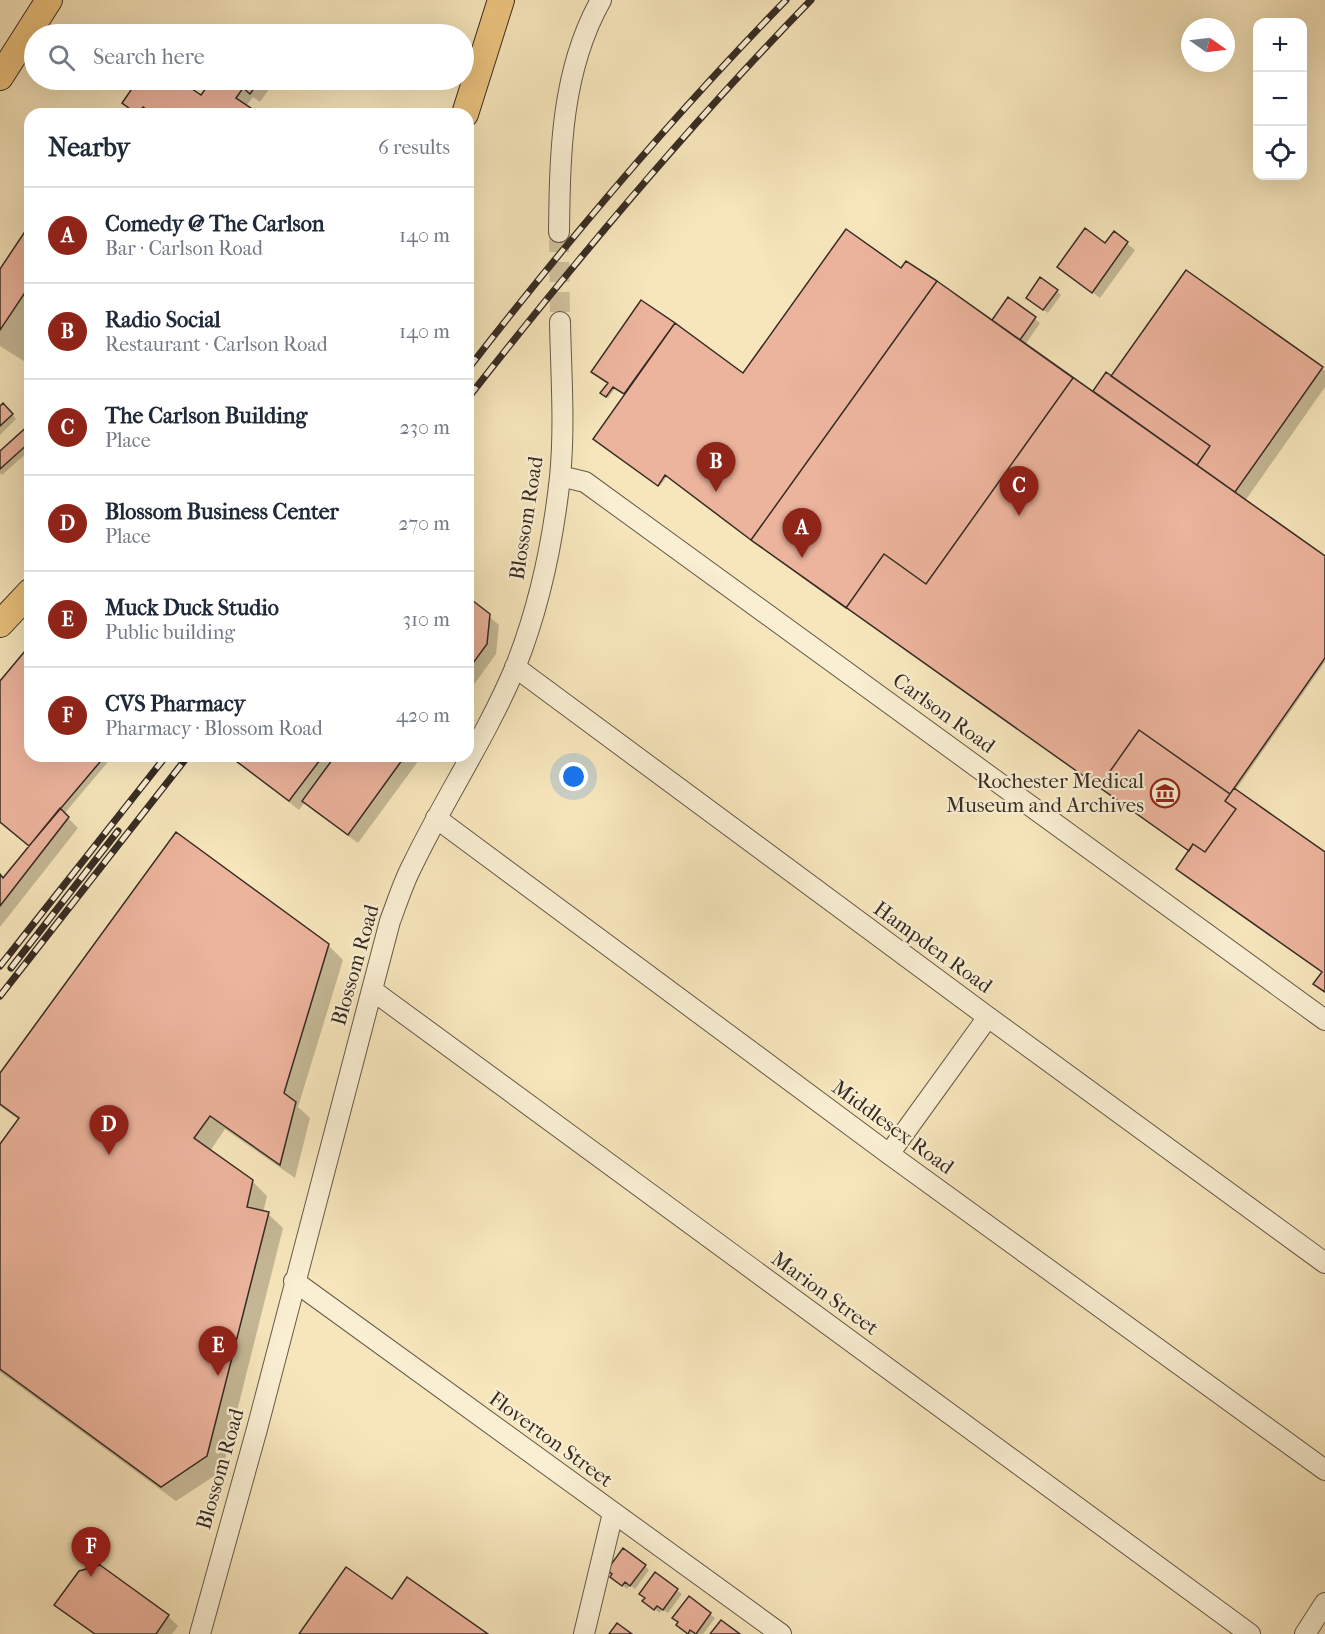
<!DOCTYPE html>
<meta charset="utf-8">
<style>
:root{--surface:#fff;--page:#f2f2f3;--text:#1f2937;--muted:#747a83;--line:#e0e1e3;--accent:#8f2418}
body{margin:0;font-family:"IM FELL French Canon",serif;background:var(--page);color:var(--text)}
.controls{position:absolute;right:18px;top:18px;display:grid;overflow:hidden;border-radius:12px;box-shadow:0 6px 24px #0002}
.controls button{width:54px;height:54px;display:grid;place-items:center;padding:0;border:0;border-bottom:2px solid var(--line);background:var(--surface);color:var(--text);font:30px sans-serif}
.compass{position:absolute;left:1181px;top:18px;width:54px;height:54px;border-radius:50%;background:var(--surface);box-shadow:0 6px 24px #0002;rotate:104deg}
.you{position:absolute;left:574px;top:777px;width:21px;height:21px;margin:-15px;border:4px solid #fff;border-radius:50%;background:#1a73e8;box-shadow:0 0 0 9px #1a73e833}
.badge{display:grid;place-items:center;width:39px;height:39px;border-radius:50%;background:var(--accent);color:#fff;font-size:20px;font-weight:700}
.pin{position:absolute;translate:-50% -50px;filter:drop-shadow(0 2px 3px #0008)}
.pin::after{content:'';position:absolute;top:32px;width:21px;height:18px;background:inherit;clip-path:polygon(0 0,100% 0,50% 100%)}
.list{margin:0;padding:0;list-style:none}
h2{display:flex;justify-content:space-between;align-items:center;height:78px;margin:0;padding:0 24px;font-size:26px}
h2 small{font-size:20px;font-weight:400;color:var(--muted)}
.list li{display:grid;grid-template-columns:39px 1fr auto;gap:18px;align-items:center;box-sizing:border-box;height:96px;padding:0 24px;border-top:2px solid var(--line)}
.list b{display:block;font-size:22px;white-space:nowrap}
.list p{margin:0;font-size:20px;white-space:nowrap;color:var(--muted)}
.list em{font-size:20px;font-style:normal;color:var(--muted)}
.icon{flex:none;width:33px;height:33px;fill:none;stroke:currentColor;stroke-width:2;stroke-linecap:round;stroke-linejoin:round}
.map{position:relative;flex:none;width:1325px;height:1634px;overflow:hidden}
.search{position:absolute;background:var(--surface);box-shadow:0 6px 24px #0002;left:24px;top:24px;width:450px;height:66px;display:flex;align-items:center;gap:15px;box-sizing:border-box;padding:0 21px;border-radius:33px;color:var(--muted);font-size:22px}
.panel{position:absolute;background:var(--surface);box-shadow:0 6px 24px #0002;left:24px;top:108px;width:450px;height:654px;border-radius:18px}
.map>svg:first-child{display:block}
</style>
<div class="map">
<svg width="1325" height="1634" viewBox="0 0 1325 1634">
<rect width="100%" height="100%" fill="#f7e6bc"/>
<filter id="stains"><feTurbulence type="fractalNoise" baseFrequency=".00333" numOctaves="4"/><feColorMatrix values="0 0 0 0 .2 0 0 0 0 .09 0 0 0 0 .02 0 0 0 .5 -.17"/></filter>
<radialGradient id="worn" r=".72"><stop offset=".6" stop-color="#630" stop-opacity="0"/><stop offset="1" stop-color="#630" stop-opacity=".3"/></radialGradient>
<path fill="#0003" d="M140,80h38l23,17 13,-17h48l8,8 -10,14 -7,-5 -7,9 11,8h-122l-11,-11z
M30,226v132l-3,5 -27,-17v-74z
M1114,233l21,17 -35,48 -41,-31 47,-22z
M901,270l91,52 16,-23 32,24 -15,22 68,48 14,-19 10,7 205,-13 3,3v16l-80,114 80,56v105l-90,129 90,63v139l-10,-9 8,-11 -138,-97 -7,-7 12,-17 -522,-377 -8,11 -64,-46 30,-45 -10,-8 -8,11 -6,-5 7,-10 33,-80 102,72z
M1057,291l4,4 -13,18 -16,-11z
M3,405l13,14 -16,16v-27z
M30,426v24l-28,25 -2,-2v-20z
M468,599l31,26 -3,29 -28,39z
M30,647v109h83l-49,58 14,14 -78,99v-51l4,4 27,-33 -29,-25 -2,2v-141z
M242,756h180l-64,87 -44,-32 -9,-9 -6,8 -51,-39 -10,-10z
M328,945l15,15 -45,147 12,11 -15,60 -70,-49 -15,22 42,30 15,15 -4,17 5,1 15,14 -61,243 -46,30 -176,-129v-226l19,-26 -19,-14v-31z
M97,1553l4,15 67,48 10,10 -6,8h-79l-27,-20 -10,-9 37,-37 -3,-2z
M645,1566l4,4 -14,19 -5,-4 -3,4 -11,-8 -3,-7z
M656,1574l26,20 -14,19 -6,-4 -2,4 -11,-8z
M689,1598l26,20 -12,16h-14l-7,-5z"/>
<path fill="#edb49d" stroke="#362b23" stroke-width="1.5" d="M138,80h41l22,15 11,-15h48l-10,14 -7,-6 -7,10 24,16h-107l-10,-7 -6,7 -15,-11z
M30,224v61l-30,45v-61z
M1085,228l20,15 9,-12 14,11 -36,51 -35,-26z
M846,229l55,39 5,-7 31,20 -186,259 -86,-65 -7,11 -65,-47 82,-116 68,50z
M1186,270l137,97 -88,125 -38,-27 13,-19 -99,-70z
M1040,277l18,13 -15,20 -17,-12z
M937,281l388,275v102l-95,136 -91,-64 -40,57 -348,-247z
M937,281l136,97 -147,206 -42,-30 -38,54 -95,-68z
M1008,297l28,20 -16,23 -28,-20z
M641,300l34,23 -51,71 -11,-7 -7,10 -6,-4 8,-10 -17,-11z
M1106,372l104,74 -13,19 -104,-74z
M3,403l10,11 -13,12v-20z
M30,424v18l-30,27v-18z
M468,597l22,17 -3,30 -19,26z
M30,645v111h75l-76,90 -29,-24v-141z
M1139,730l91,64 -5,7 11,8 -31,43 -12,-8 -4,7 -90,-64z
M240,756h83l-34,45 -53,-40z
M335,756h70l-57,79 -46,-34z
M1234,788l91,64v140l-12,-8 9,-12 -146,-103 17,-25 12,8 31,-43 -11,-8z
M60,808l9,9 -69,89v-32l3,4z
M176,832l153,112 -45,149 12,9 -16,63 -70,-49 -16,22 59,42 -6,27 22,5 -62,244 -46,31 -161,-118v-225l19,-26 -19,-14v-31z
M623,1548l23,17 -16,21 -5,-4 -3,4 -12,-9 2,-3 -5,-4z
M97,1552l3,13 -11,2 -2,-14z
M100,1565l69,50 -13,19h-61l-41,-29 25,-34z
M346,1567l46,32 15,-22 81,57h-189z
M655,1572l23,17 -15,21 -6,-4 -3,4 -12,-9 3,-3 -6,-4z
M689,1596l22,17 -15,21 -6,-4 -2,4 -12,-9 2,-3 -6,-4z
M721,1620l19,14h-30z
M617,1623l15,11h-23z"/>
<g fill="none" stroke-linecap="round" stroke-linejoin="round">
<path stroke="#d0c19d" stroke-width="20" stroke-dasharray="20 10" stroke-linecap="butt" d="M559,232l1,90"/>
<g stroke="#665a49" stroke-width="22">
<path id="minor" d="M559,232c1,-79 2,-161 42,-232
M560,476l25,6 740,538
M515,667l473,350 337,246
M436,818l453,336 436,316
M372,990l878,644
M889,1154l99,-137
M294,1281l487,353
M200,1634l57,-205 133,-508c7,-18 13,-38 22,-55 32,-67 74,-129 103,-198 24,-60 38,-126 45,-191 5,-51 1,-103 0,-155
M584,1634l29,-121
M1305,1634l20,-31"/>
</g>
<g stroke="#362b23" stroke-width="28">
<path id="major" d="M0,77l49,-77
M465,114l36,-114
M0,624l30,-32"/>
</g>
<use href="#minor" stroke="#faefd3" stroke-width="20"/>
<use href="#major" stroke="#ecc37e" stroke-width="26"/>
<g stroke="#362b23" stroke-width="7">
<path id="rail" d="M468,369c99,-128 205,-253 318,-369
M468,398c108,-138 220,-272 343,-398
M0,966l166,-210
M11,968l107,-137
M0,996l188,-240"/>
</g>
<use href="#rail" stroke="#faefd3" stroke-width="4.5" stroke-dasharray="14" stroke-linecap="butt"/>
</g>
<defs>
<g id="museum-ring" transform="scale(1.5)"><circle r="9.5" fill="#faefd3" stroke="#8f2418" stroke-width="1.5"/><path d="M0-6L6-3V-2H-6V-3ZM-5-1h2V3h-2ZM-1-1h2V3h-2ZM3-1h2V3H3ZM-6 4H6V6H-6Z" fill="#8f2418"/></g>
</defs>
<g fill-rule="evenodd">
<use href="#museum-ring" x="1165" y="793"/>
</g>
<g text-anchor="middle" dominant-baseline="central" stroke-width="4.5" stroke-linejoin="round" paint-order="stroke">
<g font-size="21" fill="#362b23" stroke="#faefd3">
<text transform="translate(526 518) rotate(-81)">Blossom Road</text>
<text transform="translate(944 713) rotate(36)">Carlson Road</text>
<text transform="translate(933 947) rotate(36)">Hampden Road</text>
<text transform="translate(355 965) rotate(-74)">Blossom Road</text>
<text transform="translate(893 1127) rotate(36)">Middlesex Road</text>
<text transform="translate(825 1293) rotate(36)">Marion Street</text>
<text transform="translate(551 1439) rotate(36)">Floverton Street</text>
<text transform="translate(220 1469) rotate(-74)">Blossom Road</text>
</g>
<g font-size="21" fill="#362b23" stroke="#faefd3" text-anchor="end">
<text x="1144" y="781">Rochester Medical<tspan x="1144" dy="24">Museum and Archives</tspan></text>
</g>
</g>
<rect width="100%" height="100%" filter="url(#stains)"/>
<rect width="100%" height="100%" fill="url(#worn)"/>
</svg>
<div class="controls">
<button>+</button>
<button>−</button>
<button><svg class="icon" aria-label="locate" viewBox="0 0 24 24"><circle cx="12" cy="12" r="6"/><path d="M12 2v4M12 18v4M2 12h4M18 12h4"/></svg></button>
</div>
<svg class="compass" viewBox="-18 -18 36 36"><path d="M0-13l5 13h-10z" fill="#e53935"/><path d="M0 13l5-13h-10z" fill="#747a83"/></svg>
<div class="you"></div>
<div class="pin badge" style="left:802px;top:558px">A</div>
<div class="pin badge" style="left:716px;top:492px">B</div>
<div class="pin badge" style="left:1019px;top:516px">C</div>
<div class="pin badge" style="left:109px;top:1155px">D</div>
<div class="pin badge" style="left:218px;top:1376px">E</div>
<div class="pin badge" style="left:91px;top:1577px">F</div>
<div class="search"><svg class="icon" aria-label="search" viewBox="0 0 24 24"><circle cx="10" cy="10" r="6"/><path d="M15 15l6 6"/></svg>Search here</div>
<section class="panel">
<h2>Nearby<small>6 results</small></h2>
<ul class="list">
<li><span class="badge">A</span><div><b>Comedy @ The Carlson</b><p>Bar · Carlson Road</p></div><em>140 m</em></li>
<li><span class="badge">B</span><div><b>Radio Social</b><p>Restaurant · Carlson Road</p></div><em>140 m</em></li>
<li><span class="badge">C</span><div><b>The Carlson Building</b><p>Place</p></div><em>230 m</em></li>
<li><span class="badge">D</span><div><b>Blossom Business Center</b><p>Place</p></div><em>270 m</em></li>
<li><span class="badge">E</span><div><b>Muck Duck Studio</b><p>Public building</p></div><em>310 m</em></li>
<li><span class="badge">F</span><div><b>CVS Pharmacy</b><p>Pharmacy · Blossom Road</p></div><em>420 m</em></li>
</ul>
</section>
</div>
